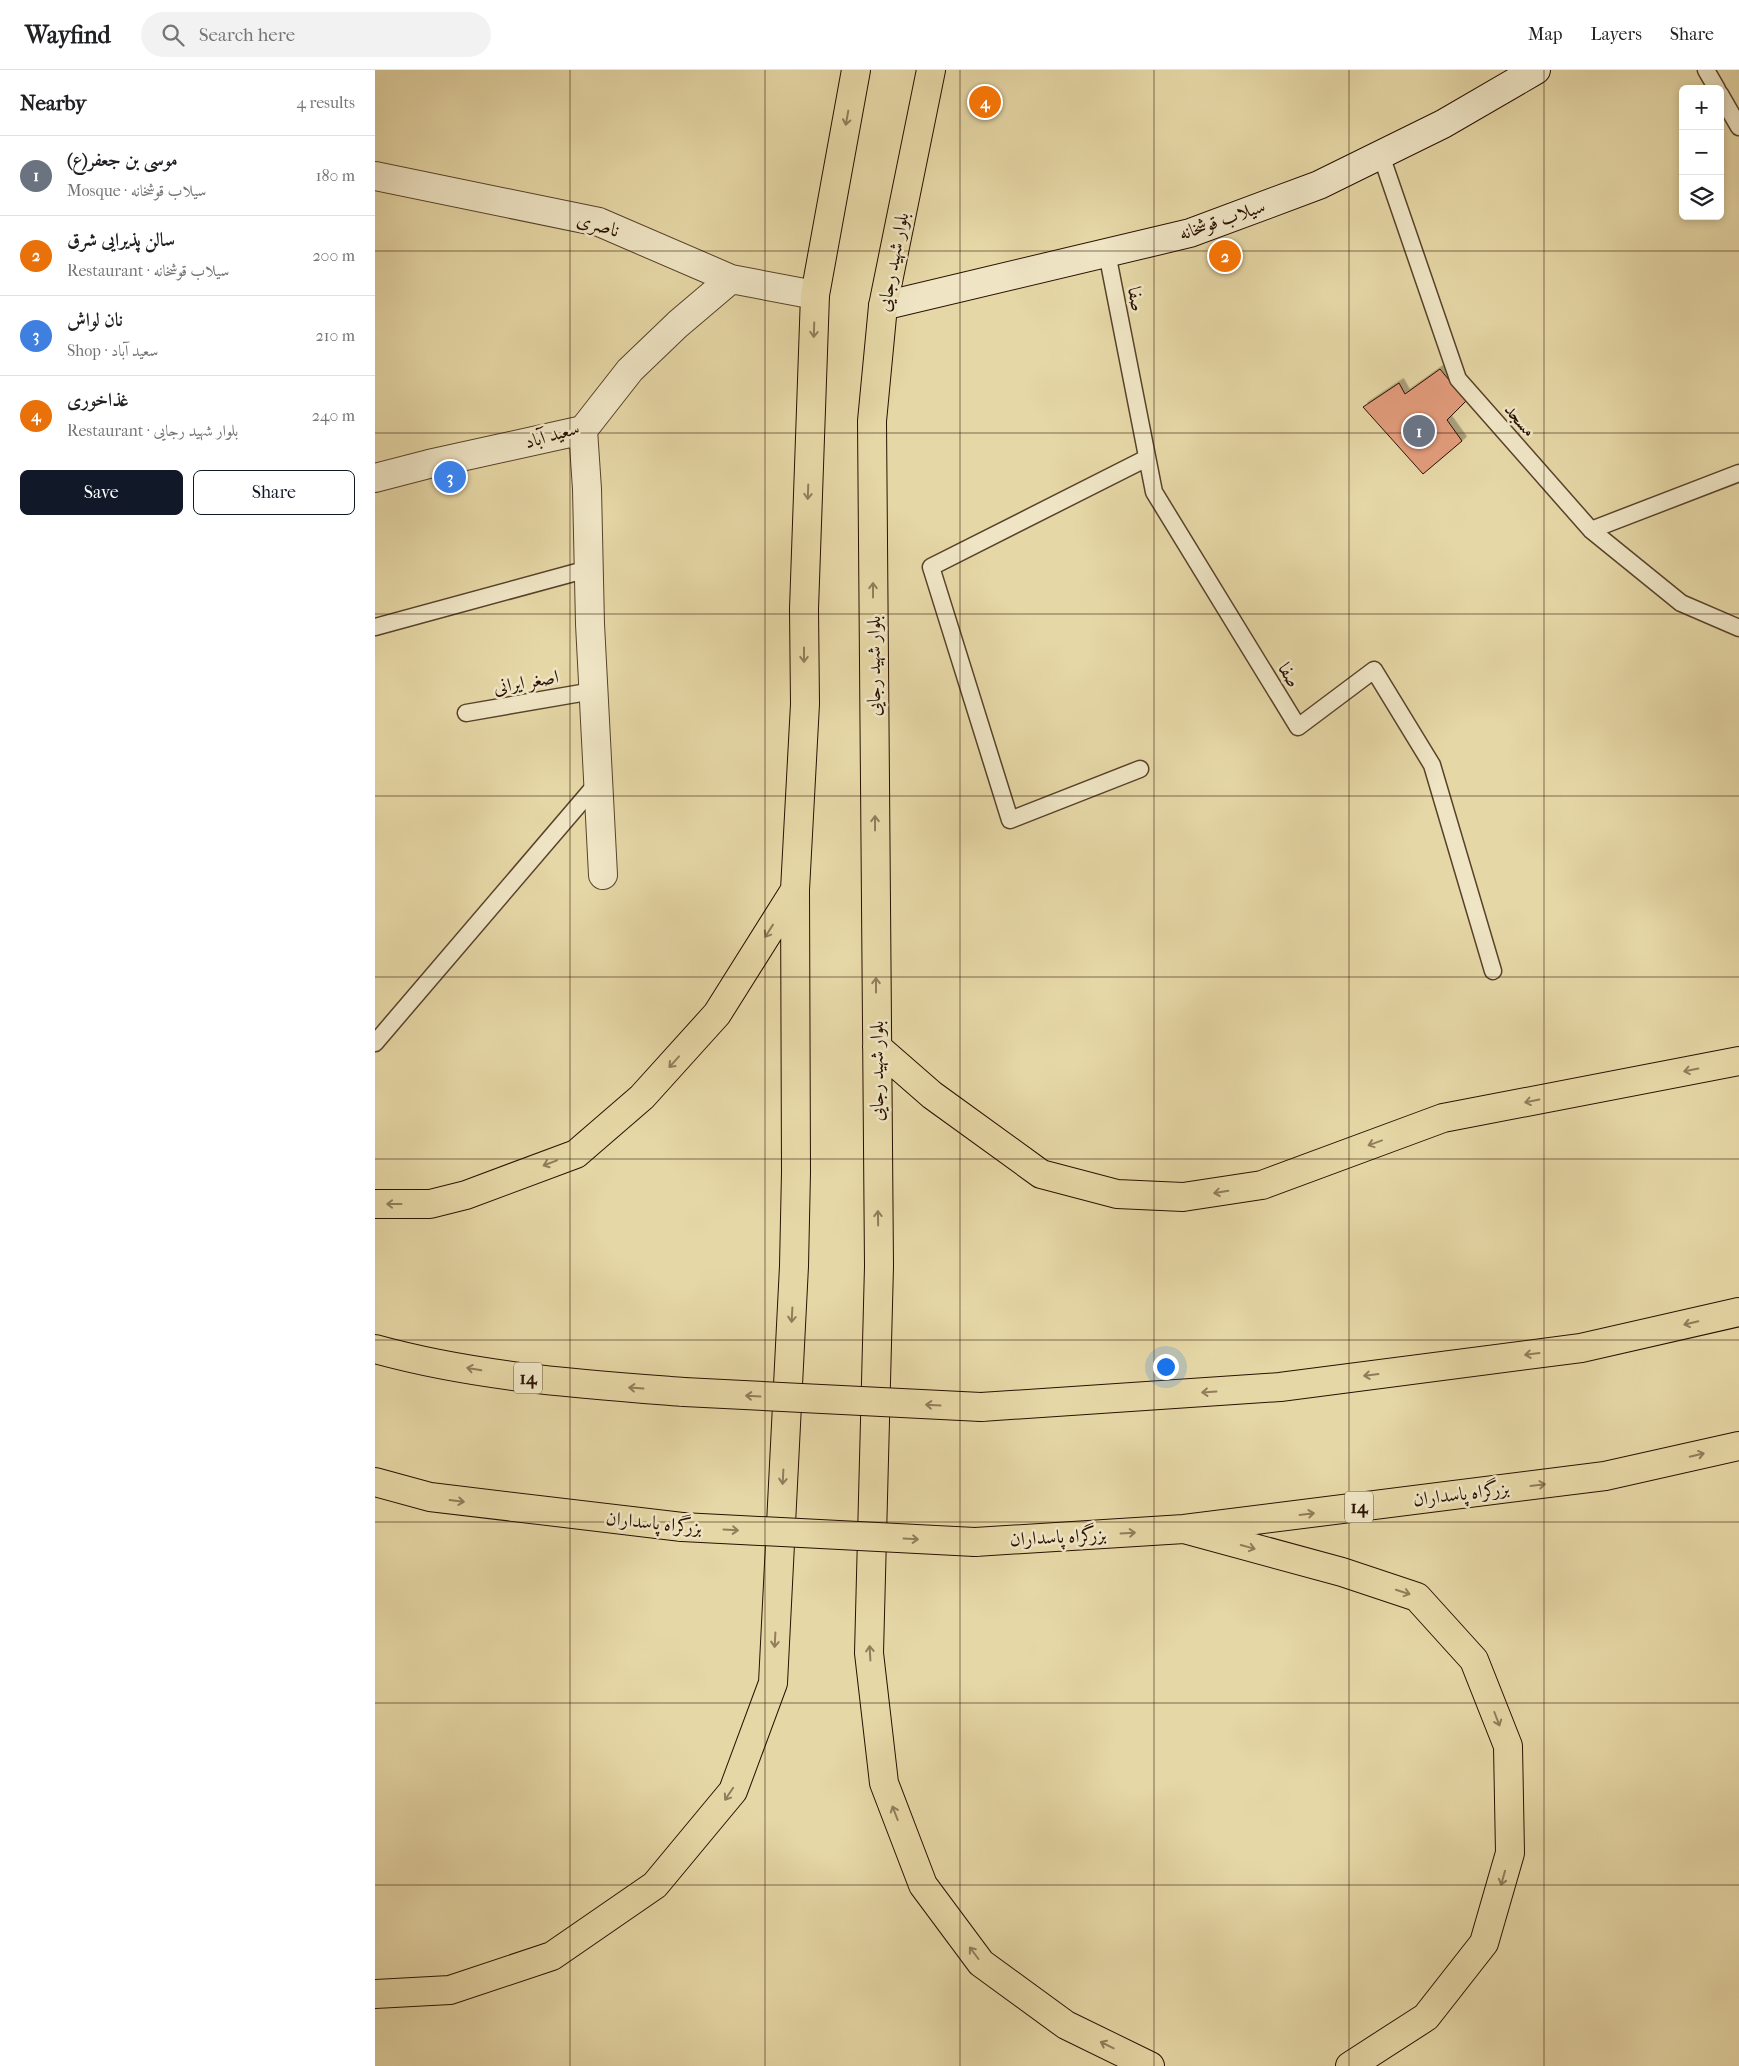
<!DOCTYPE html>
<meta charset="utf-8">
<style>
:root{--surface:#fff;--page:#f2f2f2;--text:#202124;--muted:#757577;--line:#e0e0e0;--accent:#111827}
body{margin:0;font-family:"IM FELL French Canon",Amiri,serif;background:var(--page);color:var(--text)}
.controls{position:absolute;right:15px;top:15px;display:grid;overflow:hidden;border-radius:8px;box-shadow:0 2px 8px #0003}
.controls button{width:45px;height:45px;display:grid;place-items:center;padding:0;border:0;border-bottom:1px solid var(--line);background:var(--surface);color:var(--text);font:25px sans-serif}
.you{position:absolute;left:790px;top:1296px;width:18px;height:18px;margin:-12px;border:4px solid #fff;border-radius:50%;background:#1a73e8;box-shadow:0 0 0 8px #1a73e833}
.badge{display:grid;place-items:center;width:32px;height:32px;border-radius:50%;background:var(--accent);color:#fff;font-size:16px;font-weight:700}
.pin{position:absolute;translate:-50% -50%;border:2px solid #fff;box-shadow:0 1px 5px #0006}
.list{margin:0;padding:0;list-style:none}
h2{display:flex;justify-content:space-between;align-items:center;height:65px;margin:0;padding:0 20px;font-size:21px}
h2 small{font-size:16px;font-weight:400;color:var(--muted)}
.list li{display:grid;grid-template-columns:32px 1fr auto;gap:15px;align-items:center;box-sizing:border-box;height:80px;padding:0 20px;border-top:1px solid var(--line)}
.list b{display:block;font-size:19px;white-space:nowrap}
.list p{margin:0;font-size:16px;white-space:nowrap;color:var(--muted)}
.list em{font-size:16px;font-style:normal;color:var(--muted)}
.actions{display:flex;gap:10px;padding:15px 20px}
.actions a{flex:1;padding:11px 0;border:1px solid var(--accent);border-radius:8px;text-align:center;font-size:18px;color:var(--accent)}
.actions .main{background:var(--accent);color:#fff}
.icon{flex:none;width:28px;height:28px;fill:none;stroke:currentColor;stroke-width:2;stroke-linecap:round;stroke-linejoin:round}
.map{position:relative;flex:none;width:1364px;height:1996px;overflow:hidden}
header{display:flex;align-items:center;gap:30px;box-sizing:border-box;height:70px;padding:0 25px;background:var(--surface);border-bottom:1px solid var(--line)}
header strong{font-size:24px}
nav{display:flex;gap:28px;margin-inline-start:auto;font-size:18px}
.search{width:350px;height:45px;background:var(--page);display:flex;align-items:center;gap:12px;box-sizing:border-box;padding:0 18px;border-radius:28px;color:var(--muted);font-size:19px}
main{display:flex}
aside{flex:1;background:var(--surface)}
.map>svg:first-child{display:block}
</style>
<header>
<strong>Wayfind</strong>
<div class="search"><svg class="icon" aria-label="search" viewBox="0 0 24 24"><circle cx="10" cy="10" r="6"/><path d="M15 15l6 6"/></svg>Search here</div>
<nav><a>Map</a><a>Layers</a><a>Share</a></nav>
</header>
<main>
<aside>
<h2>Nearby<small>4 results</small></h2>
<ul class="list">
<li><span class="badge" style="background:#6b7280">1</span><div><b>موسی بن جعفر(ع)</b><p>Mosque · سیلاب قوشخانه</p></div><em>180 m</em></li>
<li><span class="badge" style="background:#e8710a">2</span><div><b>سالن پذیرایی شرق</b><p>Restaurant · سیلاب قوشخانه</p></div><em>200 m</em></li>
<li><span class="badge" style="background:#3f7fe0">3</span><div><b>نان لواش</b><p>Shop · سعید آباد</p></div><em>210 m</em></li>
<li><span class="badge" style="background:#e8710a">4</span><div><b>غذاخوری</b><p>Restaurant · بلوار شهید رجایی</p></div><em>240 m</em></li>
</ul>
<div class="actions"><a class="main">Save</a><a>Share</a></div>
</aside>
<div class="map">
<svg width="1364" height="1996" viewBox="0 0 1364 1996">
<defs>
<filter id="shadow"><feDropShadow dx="4.5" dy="-4.5" stdDeviation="0" flood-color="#0004"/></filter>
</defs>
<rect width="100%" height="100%" fill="#e6d7a6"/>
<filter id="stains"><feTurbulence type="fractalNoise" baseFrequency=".004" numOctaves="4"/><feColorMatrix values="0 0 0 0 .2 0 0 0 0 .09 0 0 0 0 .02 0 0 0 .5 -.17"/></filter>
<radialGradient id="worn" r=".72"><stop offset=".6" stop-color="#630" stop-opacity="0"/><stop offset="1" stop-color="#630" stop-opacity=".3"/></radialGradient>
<path fill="#e39c7c" stroke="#291000" filter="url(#shadow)" d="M1065,299l26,32 -19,19 15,21 -39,33 -60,-67 36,-24 6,11z"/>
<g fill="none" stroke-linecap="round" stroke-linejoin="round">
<g stroke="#58422a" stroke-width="19">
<path id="lane" d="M1331,0l11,19
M1345,24l19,33
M1006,85l77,224 133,151 90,73 58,25
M732,183l47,239 144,235 76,-57 58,95 61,206
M1216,460l148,-57
M0,557l213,-58
M91,643l127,-22
M765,699l-130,51 -79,-253 216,-109
M0,973l224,-262"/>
</g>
<g stroke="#58422a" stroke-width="30">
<path id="street" d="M0,106l224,46 132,57 84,16
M208,360l4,59 3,135 13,251
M0,408l54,-14 154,-34 47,-60 48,-46 53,-45"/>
</g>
<g stroke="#291000" stroke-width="30">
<path id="secondary" d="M508,236l307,-73 129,-48 124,-61 93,-54"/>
</g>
<g stroke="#291000" stroke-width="30">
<path id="highway" d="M556,0l-48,236 -11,115 7,845 -10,387 15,130 39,102 58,78 85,62 84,41
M502,977l55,48 109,79 76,20 66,3 79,-12 181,-67 296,-57
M0,1134h55l36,-9 110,-41 66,-57 75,-83 78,-124
M0,1279c101,28 206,35 309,43
M606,1337l299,-20 301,-39 158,-36
M0,1412l55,15 252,30
M809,1459l158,43 75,25 57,63 34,86 2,107 -26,90 -58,74 -76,49
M600,1472l209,-13 421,-53 134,-30
M0,1924l75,-4 102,-34 103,-71 78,-94 40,-108 21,-417 2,-94 -1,-282 10,-186 -1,-95 11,-314 41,-225"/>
</g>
<use href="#lane" stroke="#efe5c5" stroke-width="16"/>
<use href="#street" stroke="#efe5c5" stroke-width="28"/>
<use href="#secondary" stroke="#efe5c5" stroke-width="28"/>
<use href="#highway" stroke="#e6d7a6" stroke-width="28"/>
<g stroke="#291000" stroke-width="30" stroke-linecap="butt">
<path id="highway-bridge" d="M309,1322l297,15
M307,1457l293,15"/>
</g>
<use href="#highway-bridge" stroke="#e6d7a6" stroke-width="28"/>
</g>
<defs><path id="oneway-shaft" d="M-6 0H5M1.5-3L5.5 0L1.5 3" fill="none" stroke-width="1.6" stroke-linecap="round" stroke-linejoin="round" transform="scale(1.25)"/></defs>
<g stroke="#917d5b">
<use href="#oneway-shaft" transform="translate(472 48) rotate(100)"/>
<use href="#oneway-shaft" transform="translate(439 260) rotate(92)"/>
<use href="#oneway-shaft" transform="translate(433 422) rotate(92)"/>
<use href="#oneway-shaft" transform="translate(498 520) rotate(-90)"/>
<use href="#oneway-shaft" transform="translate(429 585) rotate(90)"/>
<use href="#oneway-shaft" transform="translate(500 753) rotate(-90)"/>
<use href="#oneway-shaft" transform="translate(394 861) rotate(122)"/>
<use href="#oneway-shaft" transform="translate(501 915) rotate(-90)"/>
<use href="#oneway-shaft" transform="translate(299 992) rotate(132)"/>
<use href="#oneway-shaft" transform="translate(1316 1000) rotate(169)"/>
<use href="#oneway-shaft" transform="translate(1157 1031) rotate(169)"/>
<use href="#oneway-shaft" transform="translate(1000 1073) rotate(160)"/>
<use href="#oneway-shaft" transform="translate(175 1093) rotate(159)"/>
<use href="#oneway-shaft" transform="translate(846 1122) rotate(171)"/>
<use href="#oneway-shaft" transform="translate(19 1134) rotate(-180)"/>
<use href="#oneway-shaft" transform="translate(503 1148) rotate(-91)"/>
<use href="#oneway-shaft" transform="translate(417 1245) rotate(93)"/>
<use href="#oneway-shaft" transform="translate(1316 1253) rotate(167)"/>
<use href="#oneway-shaft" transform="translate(1157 1284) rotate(173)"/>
<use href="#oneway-shaft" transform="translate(99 1299) rotate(-170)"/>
<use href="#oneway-shaft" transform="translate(996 1305) rotate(173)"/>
<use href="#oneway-shaft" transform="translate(261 1318) rotate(-176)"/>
<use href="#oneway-shaft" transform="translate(834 1322) rotate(176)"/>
<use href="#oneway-shaft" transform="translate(378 1326) rotate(-177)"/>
<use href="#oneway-shaft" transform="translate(558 1335) rotate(-177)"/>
<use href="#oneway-shaft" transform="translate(1322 1385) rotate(-13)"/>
<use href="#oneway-shaft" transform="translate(408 1407) rotate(93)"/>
<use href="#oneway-shaft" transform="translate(1163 1415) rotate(-7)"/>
<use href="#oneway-shaft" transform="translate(82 1431) rotate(7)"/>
<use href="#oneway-shaft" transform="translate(932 1444) rotate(-7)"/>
<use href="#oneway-shaft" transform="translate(356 1460) rotate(3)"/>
<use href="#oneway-shaft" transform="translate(753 1463) rotate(-3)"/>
<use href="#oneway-shaft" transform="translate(536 1469) rotate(3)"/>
<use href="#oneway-shaft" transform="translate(873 1477) rotate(15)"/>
<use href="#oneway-shaft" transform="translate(1028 1522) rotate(18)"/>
<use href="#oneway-shaft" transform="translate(400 1570) rotate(93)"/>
<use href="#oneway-shaft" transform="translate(495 1583) rotate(-93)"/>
<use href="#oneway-shaft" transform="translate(1122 1649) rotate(69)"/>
<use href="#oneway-shaft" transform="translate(354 1724) rotate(124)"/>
<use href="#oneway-shaft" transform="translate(520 1743) rotate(-111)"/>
<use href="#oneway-shaft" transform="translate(1128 1808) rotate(106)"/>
<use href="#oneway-shaft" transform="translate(599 1883) rotate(-127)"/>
<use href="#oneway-shaft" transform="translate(732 1975) rotate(-154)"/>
</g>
<path fill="none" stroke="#291000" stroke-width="1" stroke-opacity="0.55" d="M195,0v1996M390,0v1996M585,0v1996M779,0v1996M974,0v1996M1169,0v1996M0,181h1364M0,363h1364M0,544h1364M0,726h1364M0,907h1364M0,1089h1364M0,1270h1364M0,1452h1364M0,1633h1364M0,1815h1364"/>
<g text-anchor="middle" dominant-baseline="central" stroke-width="5" stroke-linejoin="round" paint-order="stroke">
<g fill="#efe5c5" stroke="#64503b" stroke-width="1">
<rect x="139" y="1292.5" width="28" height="31" rx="4"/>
<rect x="970" y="1421.5" width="28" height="31" rx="4"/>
</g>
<g font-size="18" font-weight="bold" fill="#291000">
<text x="153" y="1308">14</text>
<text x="984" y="1437">14</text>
</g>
<g font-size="19" fill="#291000" stroke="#efe5c5">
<text transform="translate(847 150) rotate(-19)">سیلاب قوشخانه</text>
<text transform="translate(223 155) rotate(17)">ناصری</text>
<text transform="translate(518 192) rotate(-79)">بلوار شهید رجایی</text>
<text transform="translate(761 229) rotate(79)">صفا</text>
<text transform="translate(1145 350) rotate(49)">مسجد</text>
<text transform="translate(177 365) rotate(-16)">سعید آباد</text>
<text transform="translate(499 596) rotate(-90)">بلوار شهید رجایی</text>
<text transform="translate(914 605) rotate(58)">صفا</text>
<text transform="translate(151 612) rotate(-10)">اصغر ایرانی</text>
<text transform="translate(502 1001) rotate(-90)">بلوار شهید رجایی</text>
<text transform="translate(1086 1424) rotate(-7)">بزرگراه پاسداران</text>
<text transform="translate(279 1453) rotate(6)">بزرگراه پاسداران</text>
<text transform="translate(683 1467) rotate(-3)">بزرگراه پاسداران</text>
</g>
</g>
<rect width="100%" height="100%" filter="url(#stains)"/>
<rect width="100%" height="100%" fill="url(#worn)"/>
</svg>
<div class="controls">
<button>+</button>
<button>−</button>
<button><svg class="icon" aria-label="layers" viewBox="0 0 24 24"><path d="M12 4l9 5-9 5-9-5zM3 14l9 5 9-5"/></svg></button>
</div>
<div class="you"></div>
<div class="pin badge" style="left:1044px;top:361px;background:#6b7280">1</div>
<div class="pin badge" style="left:850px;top:186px;background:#e8710a">2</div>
<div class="pin badge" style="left:75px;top:407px;background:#3f7fe0">3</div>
<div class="pin badge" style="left:610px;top:32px;background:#e8710a">4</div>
</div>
</main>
